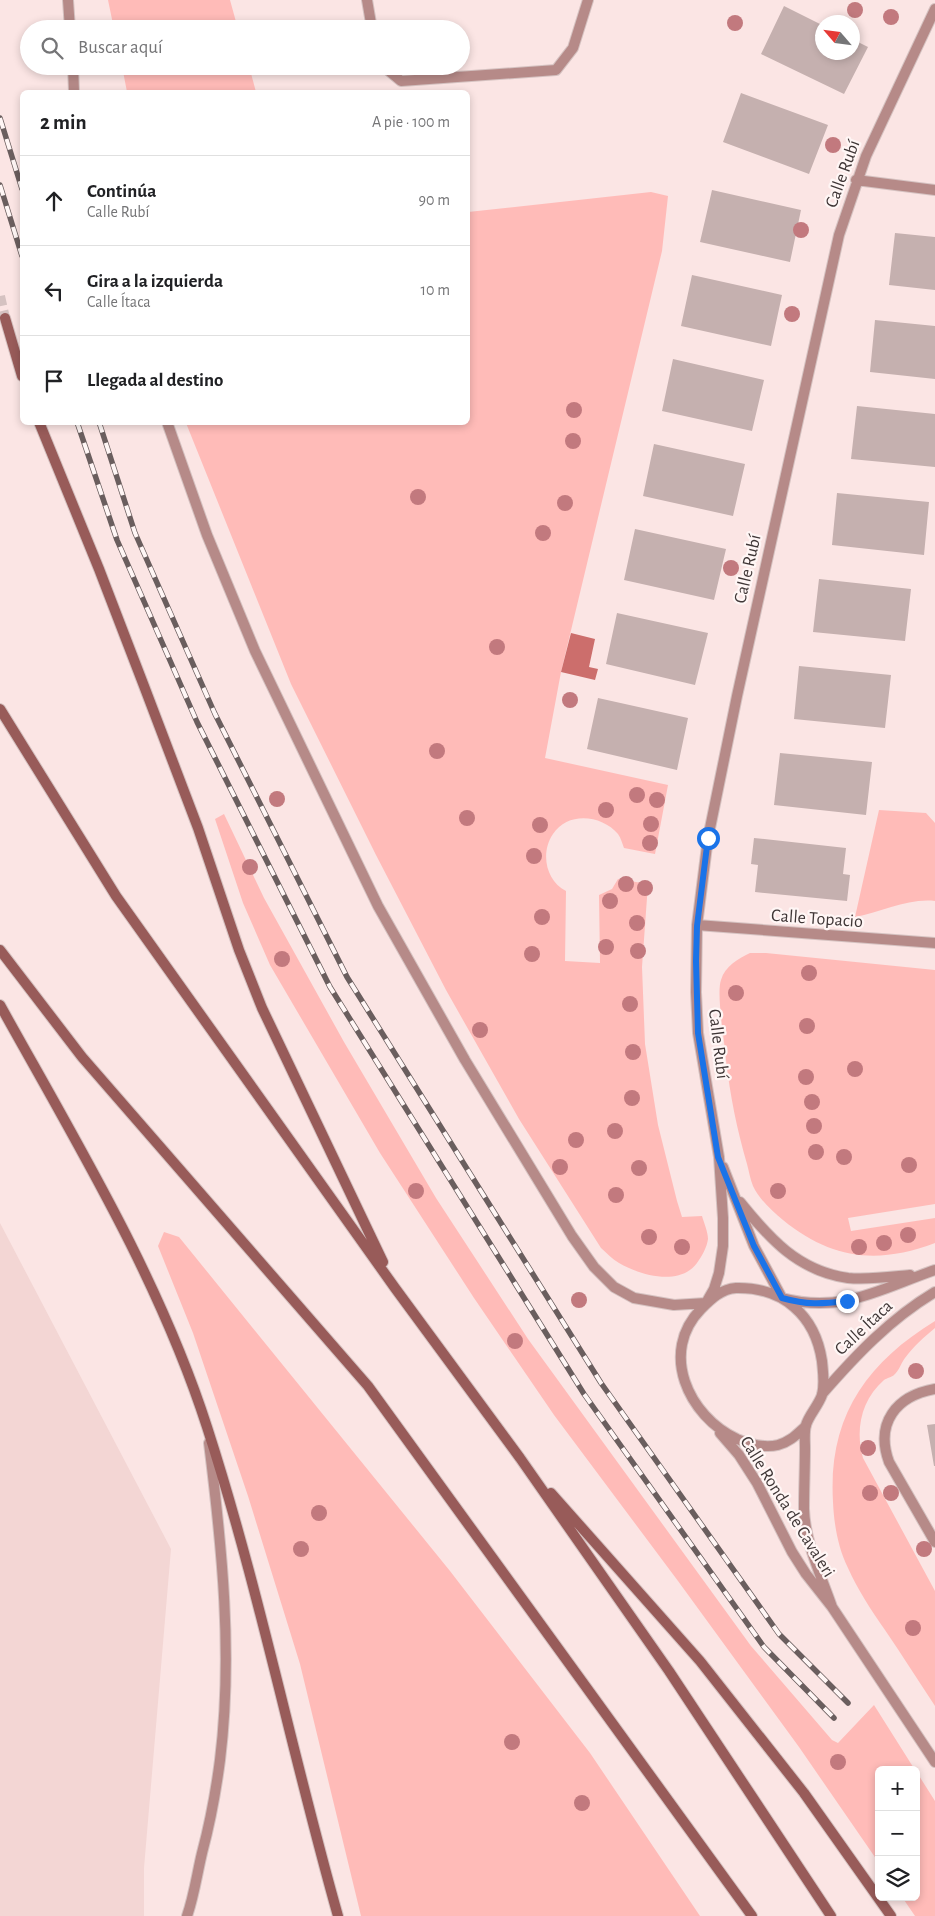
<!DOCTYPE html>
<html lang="es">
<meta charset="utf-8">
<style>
:root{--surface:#fff;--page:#f6f6f6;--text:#202124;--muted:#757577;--line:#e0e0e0}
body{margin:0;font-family:"Alegreya Sans",sans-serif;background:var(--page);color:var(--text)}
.controls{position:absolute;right:15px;bottom:15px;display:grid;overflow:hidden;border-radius:8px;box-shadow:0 2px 8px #0003}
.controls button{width:45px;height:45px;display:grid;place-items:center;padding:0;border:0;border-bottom:1px solid var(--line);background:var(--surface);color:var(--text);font:25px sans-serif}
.compass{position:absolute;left:815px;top:15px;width:45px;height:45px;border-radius:50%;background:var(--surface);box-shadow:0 2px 8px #0003;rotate:298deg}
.stop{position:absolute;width:15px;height:15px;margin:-11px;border:4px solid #1a73e8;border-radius:50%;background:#fff}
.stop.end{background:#1a73e8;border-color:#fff;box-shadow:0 1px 5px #0008}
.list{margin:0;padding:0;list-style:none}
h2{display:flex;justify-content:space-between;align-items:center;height:65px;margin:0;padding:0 20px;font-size:21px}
h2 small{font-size:16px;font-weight:400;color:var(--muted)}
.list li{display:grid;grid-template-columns:32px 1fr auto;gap:15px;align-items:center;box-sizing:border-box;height:90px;padding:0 20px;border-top:1px solid var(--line)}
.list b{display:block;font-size:19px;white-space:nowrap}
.list p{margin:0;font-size:16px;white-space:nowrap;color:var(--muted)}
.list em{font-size:16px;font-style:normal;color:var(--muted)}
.icon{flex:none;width:28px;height:28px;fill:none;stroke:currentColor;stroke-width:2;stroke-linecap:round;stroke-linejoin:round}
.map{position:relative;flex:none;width:935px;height:1916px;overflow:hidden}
.search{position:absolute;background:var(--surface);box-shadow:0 2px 8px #0003;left:20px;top:20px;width:450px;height:55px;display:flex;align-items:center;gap:12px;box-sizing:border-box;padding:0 18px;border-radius:28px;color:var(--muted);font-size:19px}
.panel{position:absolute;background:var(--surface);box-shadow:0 2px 8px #0003;left:20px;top:90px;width:450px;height:335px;border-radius:8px}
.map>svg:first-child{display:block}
</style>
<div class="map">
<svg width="935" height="1916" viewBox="0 0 935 1916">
<rect width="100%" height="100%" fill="#fbe5e4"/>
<path fill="#f3d6d4" d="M0,1223l171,326 -27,319v48h-144z"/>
<path fill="#ffbbb8" d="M108,0h122l8,29h-124z
M122,66h127l7,26h-129z
M651,192l17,4 -6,55 -101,421 -16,86 123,27 -13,69 -31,-6c-2,-5 -3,-10 -6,-14 -16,-19 -50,-23 -65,0 -13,19 -7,47 13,57l-1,70 35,2 -1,-68 13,-6 6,-10 30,5 -6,83 3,77 13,81 19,76 5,16 20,-1c2,7 6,16 6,23 -1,8 -6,17 -11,24 -18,24 -57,12 -78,0 -7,-4 -12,-10 -18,-15l-82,-129 -73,-129 -70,-135 -85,-171 -105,-261 282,-1v-210z
M879,810l47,3 9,10v78c-27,-3 -53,11 -80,16z
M224,814l40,84 80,144 92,156 92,141 223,307 81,94 6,3 36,-38 41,65h-36v93l-80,-116 -121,-166 -124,-166 -80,-117 -94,-145 -110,-188 -27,-62 -28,-84z
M750,953h16l169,17v234l-87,14 3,13 84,-13v25c-58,22 -104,16 -152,-23 -11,-9 -24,-21 -30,-34 -3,-7 -4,-15 -6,-22 -10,-34 -17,-69 -21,-104 -1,-17 -10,-66 -5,-80 4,-14 17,-21 29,-27z
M164,1232l15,5 271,334 140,182 110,163h-339l-61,-252 -52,-168 -55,-163 -35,-87z
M935,1321v7c-11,9 -22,19 -30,30 -4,5 -6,13 -11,17 -2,2 -7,3 -10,5 -23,20 -29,50 -21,78l72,133v115c-17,-26 -33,-51 -50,-76 -14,-20 -27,-40 -37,-62 -10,-20 -14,-44 -15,-66 -5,-84 32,-138 102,-181z
M916,1771l19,30v115h-20l-13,-19h14z"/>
<path fill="#cc6e6c" d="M571,633l24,6 -6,28 9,2 -3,11 -34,-8z"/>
<path fill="#c5b0af" d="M784,6l38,19v27h30v-13l16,8 -24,47 -83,-40z
M741,93l87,32 -19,49 -86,-32z
M712,190l89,20 -11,52 -90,-20z
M895,233l40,4v53l-46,-5z
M692,275l90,20 -11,51 -90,-20z
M875,320l60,6v53l-65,-7z
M673,359l91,21 -12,51 -90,-20z
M857,406l78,8v53l-84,-8z
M654,444l91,20 -12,52 -90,-20z
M837,493l92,9 -5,53 -92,-10z
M635,529l91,20 -12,51 -90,-20z
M819,579l92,10 -6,52 -92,-9z
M617,613l91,20 -13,52 -89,-21z
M799,666l92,9 -6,53 -91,-9z
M598,698l90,20 -11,52 -90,-21z
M780,753l92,9 -6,53 -92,-10z
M754,838l92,10 -3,26 7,1 -3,26 -92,-9 3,-27 -7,-1z
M935,1424v42h-1l-7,-41z"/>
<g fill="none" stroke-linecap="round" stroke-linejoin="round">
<path stroke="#d5c2c1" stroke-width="10" stroke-dasharray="10 5" stroke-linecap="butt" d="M0,296l5,22"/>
<g stroke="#d5c2c1" stroke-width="12">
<path id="minor" d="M68,0l2,29
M367,0l5,29
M73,66l1,26
M383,66l18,15 155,-11 17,-22 15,-48
M856,180l79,10
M167,422l40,113 48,116 123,255 87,154 107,176 22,31 20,20 20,11 40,7 32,-2 8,-14 5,-16 4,-27v-28l-4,-61 -21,-124 -2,-41 1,-67 11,-87 29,-142 102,-461 27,-79 69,-147
M697,925l238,18
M723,1167l31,79 28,52c60,16 98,-9 153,-28
M740,1202c29,36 58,69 108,76 20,2 41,-1 62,-3
M935,1389c-39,7 -60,34 -46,73l46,80
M822,1394c34,-39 68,-75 113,-102
M806,1426c-9,8 -16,16 -28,19 -13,3 -29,-1 -41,-6 -49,-23 -78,-87 -36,-130 10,-10 20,-20 35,-21 47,-1 79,27 86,73 1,11 3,23 0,34 -4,11 -13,20 -16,30 -2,7 -1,16 -1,23 0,20 -1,40 -1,61 1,34 17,66 28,98
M720,1433l19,22 18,28 35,69 14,22 26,33 103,155
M187,1916c7,-20 10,-42 15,-63 8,-30 14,-62 18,-93 13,-105 2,-213 -11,-317"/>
</g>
<g stroke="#d5c2c1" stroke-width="12">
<path id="secondary" d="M5,318l17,58
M39,422l60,147 45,117 54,142 41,122 23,58 121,254
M0,709l116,187 279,392 125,170 149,213 162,245
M0,950l82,107 286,329 384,530
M0,1005c76,137 159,273 207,422 52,161 85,327 131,489
M551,1493l149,168 104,132 87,123"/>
</g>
<use href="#minor" stroke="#b68a88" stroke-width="10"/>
<use href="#secondary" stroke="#985b59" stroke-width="10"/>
<g stroke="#6a5e5e" stroke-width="5.5">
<path id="rail" d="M0,118l22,71
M0,185l22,71
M77,422l40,118 80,182 133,265 254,407 180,253 70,71
M99,422l36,111 80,181 132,263 254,406 178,251 69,69"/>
</g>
<use href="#rail" stroke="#fff6f5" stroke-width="4" stroke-dasharray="11" stroke-linecap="butt"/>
</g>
<g fill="#c2797e">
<circle cx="855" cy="10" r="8"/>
<circle cx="891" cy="17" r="8"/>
<circle cx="735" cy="23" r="8"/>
<circle cx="833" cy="145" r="8"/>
<circle cx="801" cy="230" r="8"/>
<circle cx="792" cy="314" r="8"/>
<circle cx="574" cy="410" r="8"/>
<circle cx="573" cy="441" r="8"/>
<circle cx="418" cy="497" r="8"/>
<circle cx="565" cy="503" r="8"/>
<circle cx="543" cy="533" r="8"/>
<circle cx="731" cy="568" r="8"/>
<circle cx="497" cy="647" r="8"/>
<circle cx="570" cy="700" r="8"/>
<circle cx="437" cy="751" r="8"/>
<circle cx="637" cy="795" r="8"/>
<circle cx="277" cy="799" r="8"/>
<circle cx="657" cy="800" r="8"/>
<circle cx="606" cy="810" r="8"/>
<circle cx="467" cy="818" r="8"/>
<circle cx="651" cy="824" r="8"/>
<circle cx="540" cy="825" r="8"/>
<circle cx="650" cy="843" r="8"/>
<circle cx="534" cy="856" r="8"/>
<circle cx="250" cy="867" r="8"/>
<circle cx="626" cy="884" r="8"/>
<circle cx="645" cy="888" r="8"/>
<circle cx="610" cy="901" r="8"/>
<circle cx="542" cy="917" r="8"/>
<circle cx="637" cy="923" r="8"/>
<circle cx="606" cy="947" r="8"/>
<circle cx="638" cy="951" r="8"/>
<circle cx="532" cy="954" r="8"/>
<circle cx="282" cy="959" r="8"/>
<circle cx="809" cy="973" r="8"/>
<circle cx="736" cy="993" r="8"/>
<circle cx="630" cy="1004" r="8"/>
<circle cx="807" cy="1026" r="8"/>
<circle cx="480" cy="1030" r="8"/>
<circle cx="633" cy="1052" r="8"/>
<circle cx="855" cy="1069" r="8"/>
<circle cx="806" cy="1077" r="8"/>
<circle cx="632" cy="1098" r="8"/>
<circle cx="812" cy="1102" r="8"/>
<circle cx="814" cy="1126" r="8"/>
<circle cx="615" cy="1131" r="8"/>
<circle cx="576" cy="1140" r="8"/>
<circle cx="816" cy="1152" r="8"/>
<circle cx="844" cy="1157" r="8"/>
<circle cx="909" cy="1165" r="8"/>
<circle cx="560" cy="1167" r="8"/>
<circle cx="639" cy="1168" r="8"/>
<circle cx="416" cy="1191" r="8"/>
<circle cx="778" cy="1191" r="8"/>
<circle cx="616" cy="1195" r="8"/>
<circle cx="908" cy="1235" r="8"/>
<circle cx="649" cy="1237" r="8"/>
<circle cx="884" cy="1243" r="8"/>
<circle cx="682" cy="1247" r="8"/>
<circle cx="859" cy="1247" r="8"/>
<circle cx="579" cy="1300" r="8"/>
<circle cx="515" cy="1341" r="8"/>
<circle cx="916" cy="1371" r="8"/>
<circle cx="868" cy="1448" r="8"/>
<circle cx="870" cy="1493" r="8"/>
<circle cx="891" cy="1493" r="8"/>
<circle cx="319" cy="1513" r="8"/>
<circle cx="301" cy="1549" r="8"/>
<circle cx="924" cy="1549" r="8"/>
<circle cx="913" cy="1628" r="8"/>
<circle cx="512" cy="1742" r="8"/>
<circle cx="838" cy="1762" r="8"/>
<circle cx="582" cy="1803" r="8"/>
</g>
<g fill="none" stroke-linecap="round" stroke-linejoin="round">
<path stroke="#1a73e8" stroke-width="6" d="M708,838l-11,88 -1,35 2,72 20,124 36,89 28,52c25,7 39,6 65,3"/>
</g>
<g text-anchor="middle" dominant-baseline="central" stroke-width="4.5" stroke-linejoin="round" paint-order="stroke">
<g font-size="18" fill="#3f3636" stroke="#fff6f5">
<text transform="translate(843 174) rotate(-70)">Calle Rubí</text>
<text transform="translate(748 569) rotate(-77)">Calle Rubí</text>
<text transform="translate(817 919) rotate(4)">Calle Topacio</text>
<text transform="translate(718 1044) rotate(83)">Calle Rubí</text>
<text transform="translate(864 1328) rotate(-43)">Calle Ítaca</text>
<text transform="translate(787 1507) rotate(58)">Calle Ronda de Cavaleri</text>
</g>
</g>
</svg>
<div class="controls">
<button>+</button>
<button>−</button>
<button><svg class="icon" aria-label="layers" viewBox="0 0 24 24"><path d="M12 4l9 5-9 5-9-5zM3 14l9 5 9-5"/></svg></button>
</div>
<svg class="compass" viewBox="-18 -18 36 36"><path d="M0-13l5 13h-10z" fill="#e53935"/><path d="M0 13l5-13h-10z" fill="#757577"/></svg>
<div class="stop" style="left:708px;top:838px"></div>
<div class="stop end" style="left:847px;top:1301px"></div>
<div class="search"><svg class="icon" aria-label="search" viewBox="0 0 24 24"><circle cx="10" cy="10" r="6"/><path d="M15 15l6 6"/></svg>Buscar aquí</div>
<section class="panel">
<h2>2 min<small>A pie · 100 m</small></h2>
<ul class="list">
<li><svg class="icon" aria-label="ahead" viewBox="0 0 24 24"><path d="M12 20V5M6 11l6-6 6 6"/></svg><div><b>Continúa</b><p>Calle Rubí</p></div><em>90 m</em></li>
<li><svg class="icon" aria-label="left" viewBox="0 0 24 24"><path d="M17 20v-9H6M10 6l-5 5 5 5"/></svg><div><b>Gira a la izquierda</b><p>Calle Ítaca</p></div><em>10 m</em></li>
<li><svg class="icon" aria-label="arrive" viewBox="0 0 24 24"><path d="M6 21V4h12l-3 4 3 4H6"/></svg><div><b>Llegada al destino</b></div></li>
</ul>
</section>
</div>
